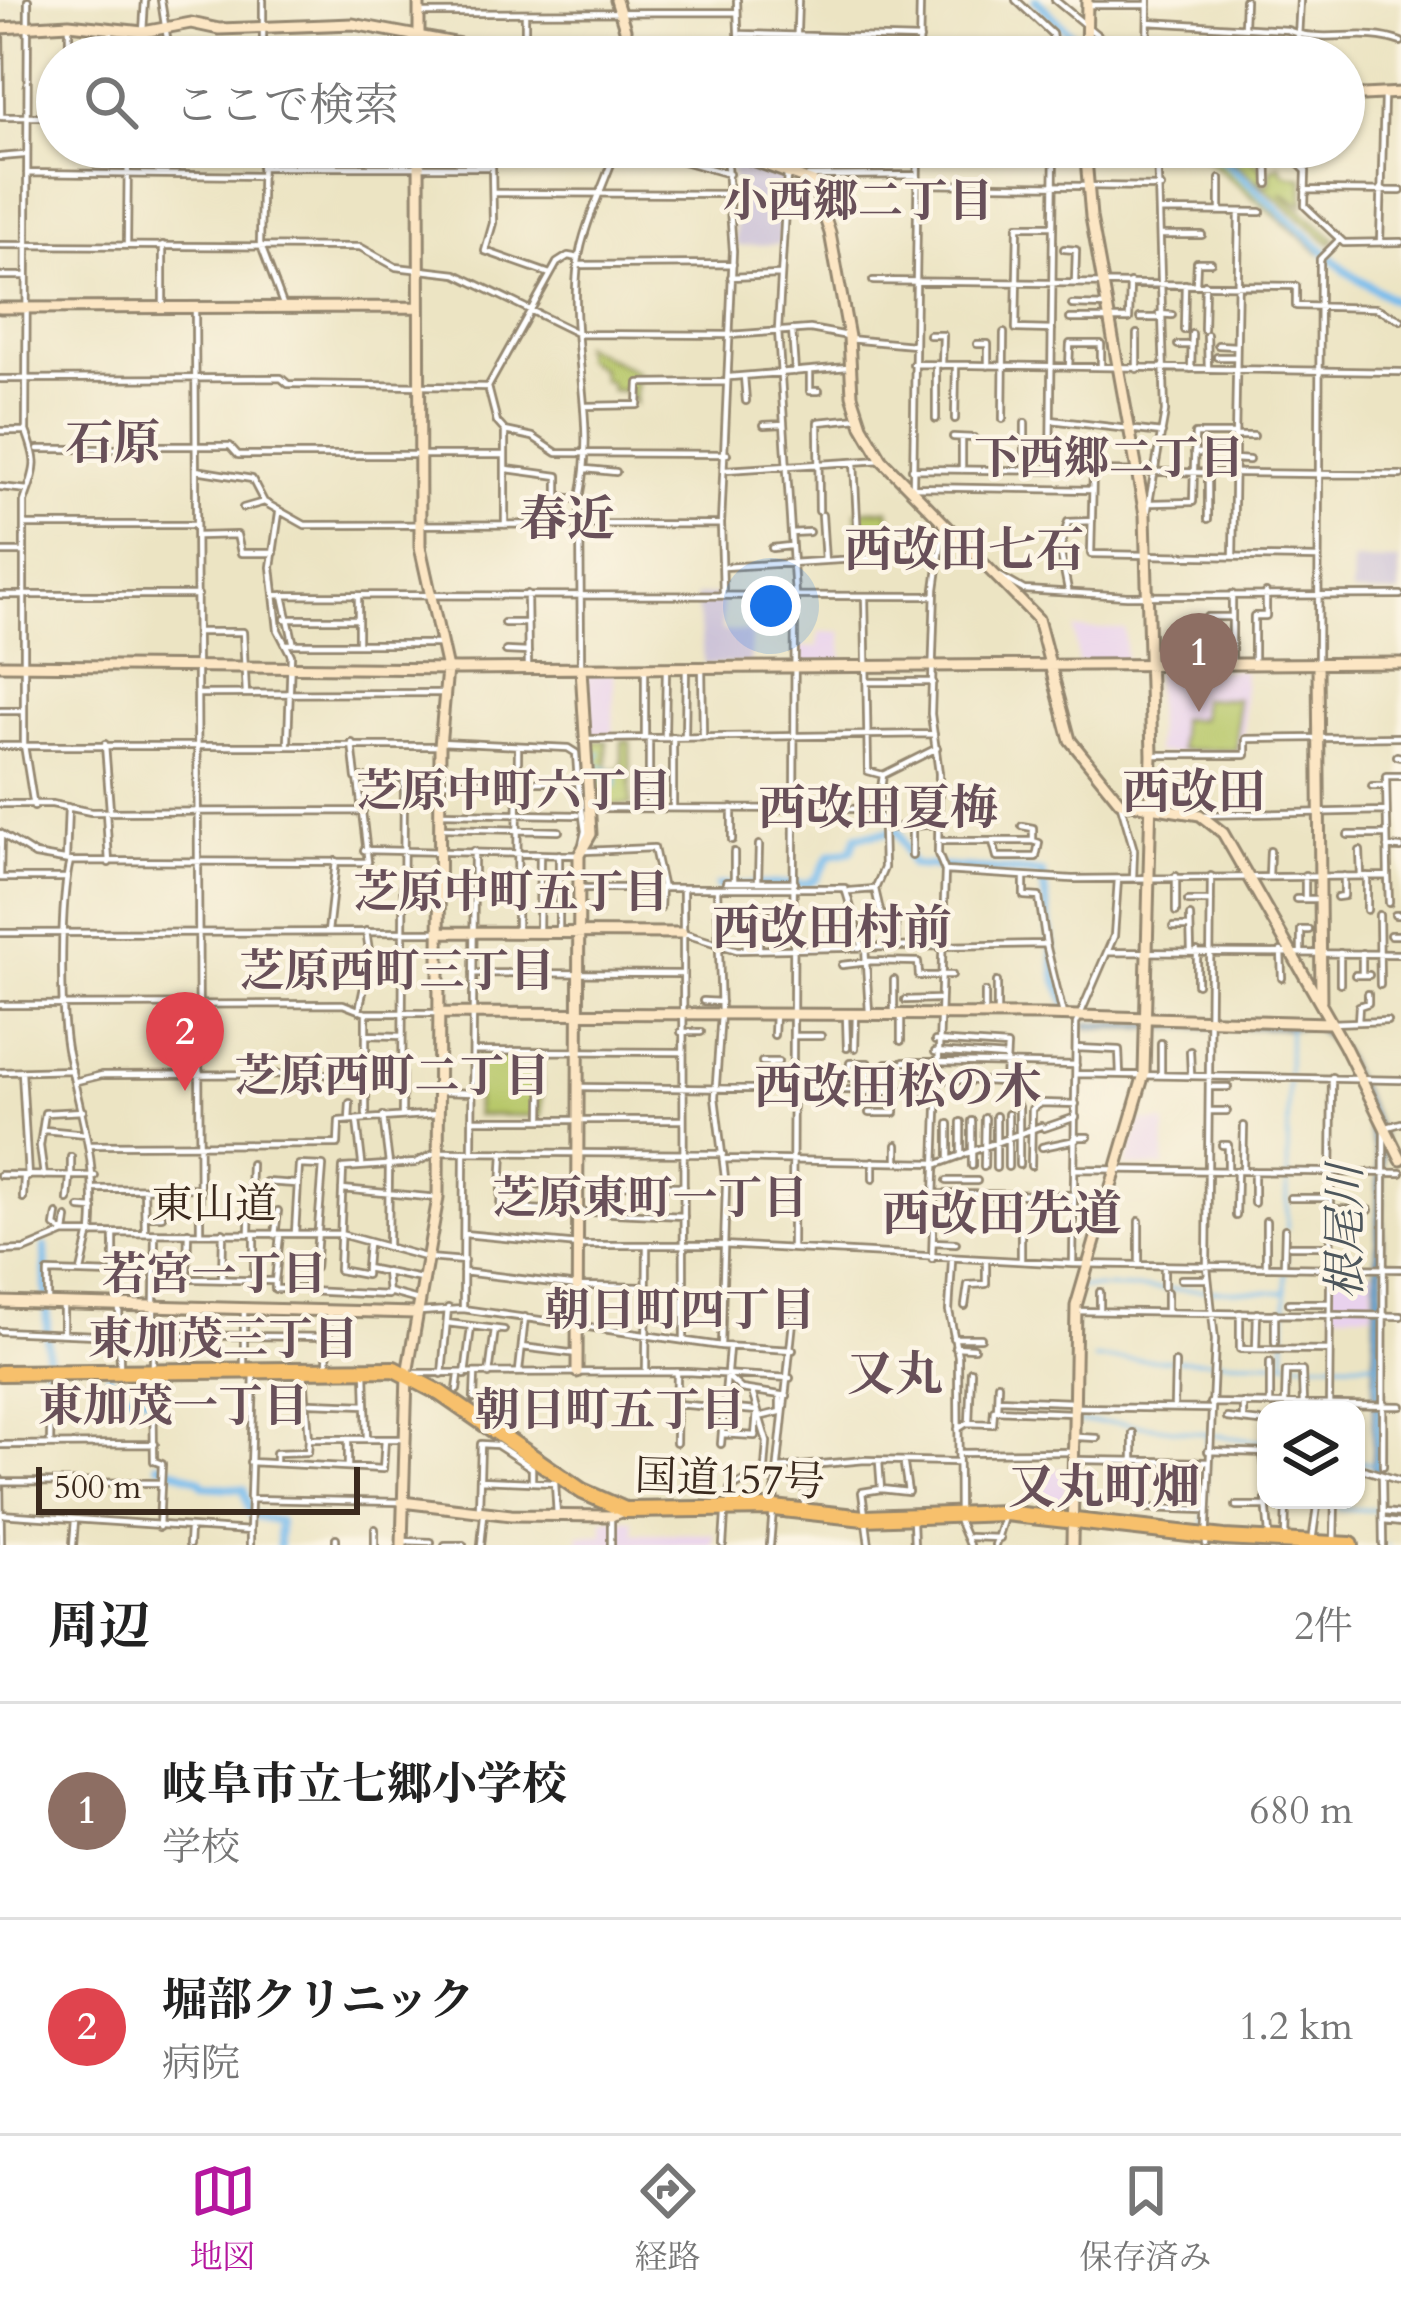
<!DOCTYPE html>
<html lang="ja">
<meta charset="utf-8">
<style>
:root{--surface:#fff;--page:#f2f2f2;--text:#222;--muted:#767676;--line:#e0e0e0;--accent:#b5179e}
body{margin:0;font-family:Cardo,"Noto Serif JP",serif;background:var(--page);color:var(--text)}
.controls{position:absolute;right:36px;bottom:36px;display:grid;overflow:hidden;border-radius:24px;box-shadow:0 3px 9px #0004}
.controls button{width:108px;height:108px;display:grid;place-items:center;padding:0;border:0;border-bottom:3px solid var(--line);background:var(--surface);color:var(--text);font:60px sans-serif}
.scale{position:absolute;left:36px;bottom:30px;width:324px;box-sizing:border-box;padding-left:12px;border:6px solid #3b2a1e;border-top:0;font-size:33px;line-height:42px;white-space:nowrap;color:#3b2a1e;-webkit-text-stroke:9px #fcf5e5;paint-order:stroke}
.you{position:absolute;left:771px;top:606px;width:42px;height:42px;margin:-30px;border:9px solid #fff;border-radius:50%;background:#1a73e8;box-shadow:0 0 0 18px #1a73e833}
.badge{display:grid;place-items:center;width:78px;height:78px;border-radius:50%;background:var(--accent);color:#fff;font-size:39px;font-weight:700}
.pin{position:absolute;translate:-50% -99px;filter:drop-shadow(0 3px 6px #0008)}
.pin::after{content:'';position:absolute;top:63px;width:42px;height:36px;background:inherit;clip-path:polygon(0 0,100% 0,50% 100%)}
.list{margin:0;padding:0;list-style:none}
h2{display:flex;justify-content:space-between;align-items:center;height:156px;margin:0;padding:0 48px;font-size:51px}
h2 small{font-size:39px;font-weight:400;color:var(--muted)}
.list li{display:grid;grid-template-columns:78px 1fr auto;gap:36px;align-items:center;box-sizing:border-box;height:216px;padding:0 48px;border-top:3px solid var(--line)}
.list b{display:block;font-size:45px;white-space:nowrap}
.list p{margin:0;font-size:39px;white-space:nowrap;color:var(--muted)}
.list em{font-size:39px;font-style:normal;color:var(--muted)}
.icon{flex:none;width:66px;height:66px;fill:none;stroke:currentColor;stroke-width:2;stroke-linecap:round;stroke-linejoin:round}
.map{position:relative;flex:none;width:1401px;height:1545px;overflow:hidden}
.search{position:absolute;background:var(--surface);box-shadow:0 3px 9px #0004;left:36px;right:36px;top:36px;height:132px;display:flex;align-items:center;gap:30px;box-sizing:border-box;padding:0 42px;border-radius:66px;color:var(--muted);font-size:45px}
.sheet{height:588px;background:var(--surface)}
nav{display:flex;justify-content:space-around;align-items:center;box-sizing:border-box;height:168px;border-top:3px solid var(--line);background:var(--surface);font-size:33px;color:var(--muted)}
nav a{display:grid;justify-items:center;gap:6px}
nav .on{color:var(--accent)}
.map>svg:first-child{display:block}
</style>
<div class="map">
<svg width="1401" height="1545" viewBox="0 0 1401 1545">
<rect width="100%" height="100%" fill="#fcf5e5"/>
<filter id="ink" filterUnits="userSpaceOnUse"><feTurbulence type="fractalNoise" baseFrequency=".00833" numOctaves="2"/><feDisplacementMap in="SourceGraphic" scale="24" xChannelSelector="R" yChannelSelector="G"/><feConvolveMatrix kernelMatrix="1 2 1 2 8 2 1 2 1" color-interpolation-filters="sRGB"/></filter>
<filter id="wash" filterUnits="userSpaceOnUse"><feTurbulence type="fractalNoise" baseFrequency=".004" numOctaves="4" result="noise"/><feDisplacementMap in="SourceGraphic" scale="48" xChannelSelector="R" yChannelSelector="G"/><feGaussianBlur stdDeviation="2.7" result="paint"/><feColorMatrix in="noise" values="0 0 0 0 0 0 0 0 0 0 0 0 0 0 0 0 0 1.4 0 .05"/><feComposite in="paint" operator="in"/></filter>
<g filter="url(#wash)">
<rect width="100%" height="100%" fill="#ece4c3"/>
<path fill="#e9d2ed" d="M1074,629h51v32l-47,2z
M819,632h23v32h-45v-17h21z
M1244,670v83h-88l-1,-81z
M614,673l-1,64h-28v-63z
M1140,1121l25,1 -1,45 -38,-1z
M1331,1271h42l-1,42h-41z
M1040,1469h25v37l-8,7 -15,-1z
M603,1519l30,1 1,13 80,1 -1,11h-134l-1,-10 25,-1z"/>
<path fill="#c9bfd7" d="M728,155l57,18 -5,71 -44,2 -1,-59z
M1353,560l46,1v33l-47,-1z
M696,595h27l-1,36 29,1 -1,32h-46z"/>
<path fill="#b8c86a" stroke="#7a7944" stroke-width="3" d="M1192,147h12l106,91 10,15z
M1215,147l29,2 18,20v16l8,-1 1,-14 9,-5 4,9 19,4v27l-23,-12 55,46 -4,5z
M582,345l55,27 -2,31 -10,-12 -14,-1 -1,-8 -8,-2 -1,-11 -17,-10z
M888,509l3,13 -11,34 -20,1 -3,-46z
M1201,699h36v51h-57l-1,-31h22z
M587,741h20v28h15v-28h8l1,64h-33l-8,-7z
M476,1054l65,1v61l-65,-1z"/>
<path fill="#76bbed" stroke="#587286" stroke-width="3" d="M1086,1023l233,3 24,25 40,84 -2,338 -8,-2 -1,-8 6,-296c-12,-46 -20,-112 -64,-139h-227z"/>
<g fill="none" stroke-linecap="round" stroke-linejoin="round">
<path stroke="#76bbed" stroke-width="3" d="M596,777l20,9 1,-12 -22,-11 5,-11
M1287,1229l2,-201
M1077,1287l207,5
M1094,1359l281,4
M1285,1362l1,-106
M1077,1422l47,1 142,19
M1356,1460l15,4
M1338,1509l38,1
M1204,1529l3,-93
M1387,1545h1"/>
<path stroke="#76bbed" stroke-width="8" d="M1036,0l59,57
M1209,147l137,124 55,34
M718,886l89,-2 10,-6 13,-23 21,-4 6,-15 41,-5 14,34 130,8 15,108 14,31
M45,1247l3,123
M109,1375l3,16 39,6 2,7
M158,1464l42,16 4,6 40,3 7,26 28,6v24"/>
</g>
</g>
<g filter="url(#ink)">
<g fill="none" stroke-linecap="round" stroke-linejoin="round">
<g stroke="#948770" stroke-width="10">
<path id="street" d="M28,0l-2,431c13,34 10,36 -2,71v243l10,62
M161,0l9,57
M737,0l2,57
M1016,0l36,34 4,23
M1055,0l69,57
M1088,5h60
M419,13l317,-1
M525,13v42
M1148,22l139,8c37,15 75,-3 114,12
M69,24v33
M1244,26l1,-26
M0,28l1,89
M111,29v26
M143,32l2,-32
M742,34l178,5
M167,52l32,-3
M263,57v-57
M628,57l57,-10 55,1
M796,57l2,-57
M919,57l1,-57
M1147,57l1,-57
M1297,57l3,-57
M3,117h54
M262,147l-2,96 24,64
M634,147l95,27
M1297,147l-1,14 10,10 -1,35 39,37 57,-1
M0,157l24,-2
M261,167h231l1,56 -8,28 65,23
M27,173l234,3
M787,174l-9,156 17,265 -3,653
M808,176l109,-1
M1220,179v32
M916,184l245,3
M1268,184l-1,-34 29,2
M1305,190l96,1
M494,193l238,1
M1161,211l100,1
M1161,235h41
M1380,242l4,-145
M0,245l360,2 36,20 60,7 123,60 151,1 80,-6 38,7
M127,245l1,-98
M163,245v60
M1064,249l12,1 -1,32
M578,265l155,-1
M0,276h24
M731,277l48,-2
M873,281l423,5v20l80,2 25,12
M1196,284l1,-22h14
M1072,305l35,1
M195,308l5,924
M1159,314l13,1
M1140,318h19
M1070,319h59l1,-36
M792,330l3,42
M1052,330l-36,-1 2,-103h35
M1184,330l1,-46
M1204,330l1,-46
M929,335h14l-1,30
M1207,335l1,34
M848,339l66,6
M977,344h11v22
M1178,345h13
M1218,345l18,1
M1217,357h19
M913,364l488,8
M1069,367l1,-23h31v23
M1137,369v-35
M1191,369l1,-35
M810,372v19h9
M744,376l2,25
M730,377l118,-10
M0,379l281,-1 7,6 200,3
M586,406l52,-1 1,-22 88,-1
M936,419v-54
M955,419l1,-54
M1003,419l1,-86
M1051,420l111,13
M764,425l20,-1
M0,431h26
M505,431l28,6 24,16 170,1
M1235,436h19
M953,437l21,1
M962,438v32
M38,449h84l10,-9 17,6h81l8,9h266
M1194,453h41
M1235,459l14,1
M854,462l5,96
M507,469l51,7v21l22,2
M586,469l30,3
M912,469l489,6
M196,470l56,9 12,23 41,23 416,-1
M726,470l156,-10
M1025,470v-47
M1050,471l4,-324
M1093,471l-2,83 227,4
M913,486l5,-339
M0,487l28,3
M912,487l180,3
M1152,503l41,-1 2,-68h40
M243,508l21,-6
M819,511l-1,-89 40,-4
M279,513l-8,54 7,63 13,25 -3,87
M1147,514l18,-102 -8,-265
M822,515l3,46
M1208,519v-46
M24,525h172
M505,525v-94l-8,-9 -9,-35 69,-124 11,-7 11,2
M791,533l18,-1
M198,536l39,-1 4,18h33
M772,548l18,-2
M0,552h24
M1233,556l6,-344
M724,567l215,-13
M996,574l28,16 103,6 274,-1
M1068,590l-8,-41 8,-27 24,-1
M723,592l-2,-68 12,-273 -7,-99
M527,594l1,72
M0,595h198
M274,595l659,1
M283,595l10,46
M865,596l3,175 15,4
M1207,617h24
M285,619h73
M504,623h24
M198,632h45l3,62
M287,644h151
M358,644v-48
M506,651l22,1
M1232,660v-66
M1254,660v-44h12v-23
M1318,663l2,-404 20,-20
M581,668l-1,-170c17,-81 -12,-156 -2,-235 5,-38 27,-79 39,-116
M702,668l1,66
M867,682h66
M198,694l246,-1
M0,711h24
M665,735l1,-66
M685,737l1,-70
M645,738v-70
M649,738v70
M588,739l346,-5
M440,742l128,6 8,5 2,29
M352,743l4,35 84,1
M105,744l5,66
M0,746h438
M1152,755h94v-16l155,-2
M1397,756l4,1
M441,782h137l7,49 -4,18
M1372,786h14
M1120,802l14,48 -1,28
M0,804h52l39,8 272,-1
M592,808l285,1 6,19 56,-4
M673,808v-71
M878,810l5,-35 54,-27
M106,812l3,51
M440,813l138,2
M1200,815l186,-4
M440,828l119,3
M0,833l35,22 35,6 298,1 -10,-84
M1348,835h38
M732,840v-32
M939,841h94v-13l-11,-2
M993,842l4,15h39l3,-14 -6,-2
M759,845l-1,37h37
M1387,847l14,1
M364,850l215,5
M585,851l69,-3 9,41
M1360,851l1,25
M559,854v78
M912,856v-31
M66,860l2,-53
M70,861c-10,40 -10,148 -3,188 14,70 31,109 25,185
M945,871l127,8 316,-3 -2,-100h15
M1305,875v24
M1176,876v36
M1269,876l1,-25
M1367,876v34
M1388,876l1,27
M0,878h66
M0,878l1,-43
M1118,879l-4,57 -38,88 -3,240 328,5
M726,882h32
M734,882v-30
M581,888h264l17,57
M717,888l4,126 -6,83 11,89 -5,160
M875,889l9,-21 -1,-40
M683,890l1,450
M850,891l25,-2 6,26 14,2 1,30
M1337,897l7,-1v-20
M1296,899h19
M1188,901h23
M737,907h40
M660,908l1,-19
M1379,915l1,70
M1395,915h6
M1190,916l1,35
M1173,927h17
M517,929l1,-180
M328,932l8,-71
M539,932l1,-78
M0,933l438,-1
M682,933l55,17 309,-6 -7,-47 -15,-1v-19
M1390,935h11
M1046,944l17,70
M865,946l4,66
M746,950v-29
M759,950v-34
M1197,951v33
M1281,951l1,27
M1107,952l294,2
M1301,952v-22h8
M868,961l50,1 1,14h20
M842,965l26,-3
M473,973l209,1
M939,975h13
M1355,975h14
M1362,975v-22
M1340,984v-31
M985,992v23
M905,1000l32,-1
M703,1001l18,1
M0,1005l343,-1 23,9h70
M359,1011l11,-54 -4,-26
M846,1015l1,33
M894,1015v-35
M901,1015v26
M997,1015v-33
M1358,1022l1,-16 9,-3v-9
M1330,1023l57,-2
M681,1032h20
M366,1035l35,1
M774,1035l1,-21
M795,1036h26
M855,1048l1,-33
M1077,1048l42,2 1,24
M473,1051l208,1
M1190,1051l1,23
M935,1052l71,5
M762,1062h16
M904,1062h30
M934,1062l142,3
M770,1063v27
M0,1072l72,-2
M22,1072l6,105
M1077,1074l324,6
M1161,1074v-31
M868,1079l-18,-1v-15h18v29
M934,1079l71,3 2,-36 -72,-5
M77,1081l25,-6 263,-1
M580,1087l354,4
M1210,1087h18
M443,1092l30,1
M886,1092v-29h14
M1210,1111h17
M869,1113h26v-22
M366,1115v-102
M383,1116l6,48 -1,83
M402,1116l2,-337
M542,1117l1,-66
M349,1120l1,-17
M472,1120h209
M357,1121l5,42
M972,1121v45
M961,1122v34
M949,1124v36
M1044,1128l32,-11
M44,1130l42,4
M1076,1137h12
M89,1145l249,-1 1,-23 99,-7
M897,1145v16
M1222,1145h6v26
M1042,1147l34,-7
M472,1152l2,-301
M503,1152l-3,56 184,8
M724,1159l210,4
M873,1161v18
M935,1165l106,-39
M1019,1165v-58
M1031,1166l1,-57 9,-6 35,1
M984,1167l1,-49
M1008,1167v-53
M996,1168v-52
M1075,1169l326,4
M1243,1171l1,-45
M0,1175l95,1
M44,1176l-4,-30 5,-33 38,-2
M71,1176v-19
M947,1181h30
M266,1182l30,2
M501,1184l183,2
M96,1189l102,-1
M144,1189l1,43
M342,1189l96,9
M934,1194l138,1
M23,1198l1,-21
M1290,1198h41
M68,1200l2,-23
M1254,1203v-32
M80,1208l14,1
M1331,1209l38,1
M57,1214l-2,12 10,7 2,-15
M145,1216h17
M1236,1216l1,-45
M249,1231l2,-67
M464,1234l115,11h143l351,19
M275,1235l3,-24
M933,1242l23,1
M1290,1246h40
M0,1251l24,-1 41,-17 275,1 88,24 36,3
M291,1256h24
M932,1259l13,-388 -7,-17 1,-81 -8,-59 4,-125 9,-64
M952,1261l-3,50 9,45 1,166 10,23
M1021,1261v-29
M115,1263l36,1
M1139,1265v-44
M1164,1265v22
M1284,1265l1,-36
M1266,1267v-46
M366,1268l2,-24
M81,1271l8,-35
M463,1272l115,14 69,1
M154,1278l121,3v8h32l1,-17 7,-4 8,-102 -24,-1 -4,68
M187,1278l1,-46
M222,1279l1,-47
M421,1279l-55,-11v7l-27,-5 4,-102 72,-5 23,-11 285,2
M1181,1279h26
M254,1280v-46
M275,1281l5,-46
M307,1291l81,4 -2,-24
M388,1292l30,8
M48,1303v-31l66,2v-40
M1289,1303h41
M119,1304l1,66
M965,1306l3,-21 18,-1v-24
M463,1308l1,-156
M1075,1311l326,5
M1100,1311v-19
M420,1312l43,-3 258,37 72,4
M1167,1312v-20
M1240,1313v36l89,1
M447,1323l57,7
M0,1331l120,5
M63,1333v-30
M153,1335l175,2 -1,29
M329,1336v-25
M953,1338h28
M1275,1342v-29
M522,1347l56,7
M955,1347l19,1
M1256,1349l1,-36
M153,1365l2,-131
M244,1368v-60
M519,1371l6,-54
M304,1372l5,67h58l-2,-67
M646,1372l1,-126
M413,1373l274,-1 103,6
M442,1374l6,-66
M489,1374l6,-45
M465,1375l6,-48
M727,1376l14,13 46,7
M153,1377l1,84 8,3 -3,63
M457,1390l2,-15
M474,1399l1,-25
M998,1399l74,3
M311,1403l55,2
M1210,1403l191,3
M1243,1403v17l17,2
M676,1404l81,7 -2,25 -33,-2
M1270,1404v-42
M1285,1404l1,-33h16l1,33
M1174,1405l1,-42
M1077,1407l132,2
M1329,1410l3,-333
M997,1411l1,-27
M763,1416l17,-4v-16
M1227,1418l16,2
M969,1423l2,-52
M958,1429l9,-6 26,1 1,-14 78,3
M1133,1433v28
M1078,1437l19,1
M367,1439h36
M348,1442v24
M676,1443l1,-71
M721,1444l8,-96
M0,1445l155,-1
M50,1445l1,-71
M1208,1451l58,2
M958,1453l114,-1
M1263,1455l3,18
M1078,1460l129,2
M250,1462l133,7 2,-30
M276,1462v-9l32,-1 1,-13
M1383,1466l1,-338 17,-5
M1356,1467l45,14
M779,1468l86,-8 91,2
M1382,1475l1,70
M0,1479l1,66
M481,1480l74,3 2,33
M1,1482l160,1
M1356,1488l5,-19
M881,1489l27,3 -4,-27
M250,1498l4,-125
M1266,1499l3,36
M1270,1500l65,4
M774,1502l20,-190
M1236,1506h29
M730,1507v-18l35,-21 2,-26 -15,-50
M1145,1508l61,2
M479,1509l2,-65 16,1 35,23v14
M804,1509l2,-42
M1384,1512l17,2
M0,1514l250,17v14
M913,1521l1,24
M1384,1521l17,2
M250,1531l1,-32 148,3
M970,1537l30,1
M1285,1538l1,-36
M402,1541l29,1
M1312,1542l5,-36
M1334,1543l1,-43
M73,1545l2,-25
M189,1545l1,-16
M336,1545v-7
M375,1545v-16
M445,1545h18
M481,1545l3,-30
M611,1545v-29
M723,1545l2,-31
M770,1545l3,-36
M869,1545l-7,-53 19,-3 -2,-27
M995,1545l9,-28
M1206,1545l9,-205 -8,-73 4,-391"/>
</g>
<g stroke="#948770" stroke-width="15">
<path id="secondary" d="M419,0v57
M616,0l9,29v28
M0,28l69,-4 74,8 48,-9 28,6 134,-5 178,33
M1086,57l1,-57
M1344,96l57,-3
M715,147l98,35 17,51 19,104 3,58 10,31 20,34 156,159 32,121 50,62 80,13 23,18 121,212 57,115
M790,169l1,-22
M0,308l419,-1
M0,665l459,4 942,-6
M1318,665l3,336
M439,932l243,1
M439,1013l605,2 286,8
M0,1302l415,11
M577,1372l2,-517 12,-21 -10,-166
M402,1502l109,13 100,1 14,-6
M402,1545l5,-171 31,-176 2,-452 7,-77 -27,-122 -1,-400
M1072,1545l4,-239 68,-232 8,-319 -7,-240 -54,-298 -6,-70"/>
</g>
<g stroke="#948770" stroke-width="20">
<path id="highway" d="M0,1373l394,-4 46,24 142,98 43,19 149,-2 90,10 141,-5 219,25 127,7"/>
</g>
<use href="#street" stroke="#fff" stroke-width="4.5"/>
<use href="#secondary" stroke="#fce6c4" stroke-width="9"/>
<use href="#highway" stroke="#f7c06c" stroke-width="14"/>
</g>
</g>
<g text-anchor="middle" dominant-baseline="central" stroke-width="9" stroke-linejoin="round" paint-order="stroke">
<g font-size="42" fill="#3b2a1e" stroke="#fcf5e5">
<text x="214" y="1204">東山道</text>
<text transform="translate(730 1479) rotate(2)">国道157号</text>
</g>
<g font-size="45" font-weight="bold" fill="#685059" stroke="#fcf5e5">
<text x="858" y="201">小西郷二丁目</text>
<text x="1109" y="458">下西郷二丁目</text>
<text x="514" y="791">芝原中町六丁目</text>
<text x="511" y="892">芝原中町五丁目</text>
<text x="397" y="971">芝原西町三丁目</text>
<text x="392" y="1076">芝原西町二丁目</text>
<text x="650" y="1198">芝原東町一丁目</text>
<text x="214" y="1274">若宮一丁目</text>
<text x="680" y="1310">朝日町四丁目</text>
<text x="223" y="1339">東加茂三丁目</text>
<text x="173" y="1406">東加茂一丁目</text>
<text x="610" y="1410">朝日町五丁目</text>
</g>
<g font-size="45" font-style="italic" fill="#4d565c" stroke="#fcf5e5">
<text transform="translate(1345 1232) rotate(-90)">根尾川</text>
</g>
<g font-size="48" font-weight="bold" fill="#685059" stroke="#fcf5e5">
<text x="113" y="443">石原</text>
<text x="567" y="519">春近</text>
<text x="964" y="550">西改田七石</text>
<text x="1194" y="792">西改田</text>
<text x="878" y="808">西改田夏梅</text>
<text x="832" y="928">西改田村前</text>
<text x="898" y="1087">西改田松の木</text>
<text x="1002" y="1214">西改田先道</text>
<text x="895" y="1374">又丸</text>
<text x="1104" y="1487">又丸町畑</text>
</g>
</g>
</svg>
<div class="controls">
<button><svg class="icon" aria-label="layers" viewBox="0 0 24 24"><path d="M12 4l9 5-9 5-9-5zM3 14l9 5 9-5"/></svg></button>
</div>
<div class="scale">500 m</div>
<div class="you"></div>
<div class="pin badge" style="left:1199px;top:712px;background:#8d6e63">1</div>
<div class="pin badge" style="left:185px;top:1091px;background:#e0444e">2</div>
<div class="search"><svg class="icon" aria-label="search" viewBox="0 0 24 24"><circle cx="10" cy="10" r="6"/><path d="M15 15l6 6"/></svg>ここで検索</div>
</div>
<section class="sheet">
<h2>周辺<small>2件</small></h2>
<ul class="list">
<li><span class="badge" style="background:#8d6e63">1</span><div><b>岐阜市立七郷小学校</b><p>学校</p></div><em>680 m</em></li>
<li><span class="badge" style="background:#e0444e">2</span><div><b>堀部クリニック</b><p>病院</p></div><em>1.2 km</em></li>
</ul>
</section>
<nav>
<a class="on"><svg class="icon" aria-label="map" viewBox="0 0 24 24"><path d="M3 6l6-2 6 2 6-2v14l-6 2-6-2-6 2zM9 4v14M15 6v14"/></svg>地図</a>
<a><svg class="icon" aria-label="directions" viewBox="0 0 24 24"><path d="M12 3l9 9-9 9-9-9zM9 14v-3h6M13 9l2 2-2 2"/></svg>経路</a>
<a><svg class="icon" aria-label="saved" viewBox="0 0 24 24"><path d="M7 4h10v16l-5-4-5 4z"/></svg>保存済み</a>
</nav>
